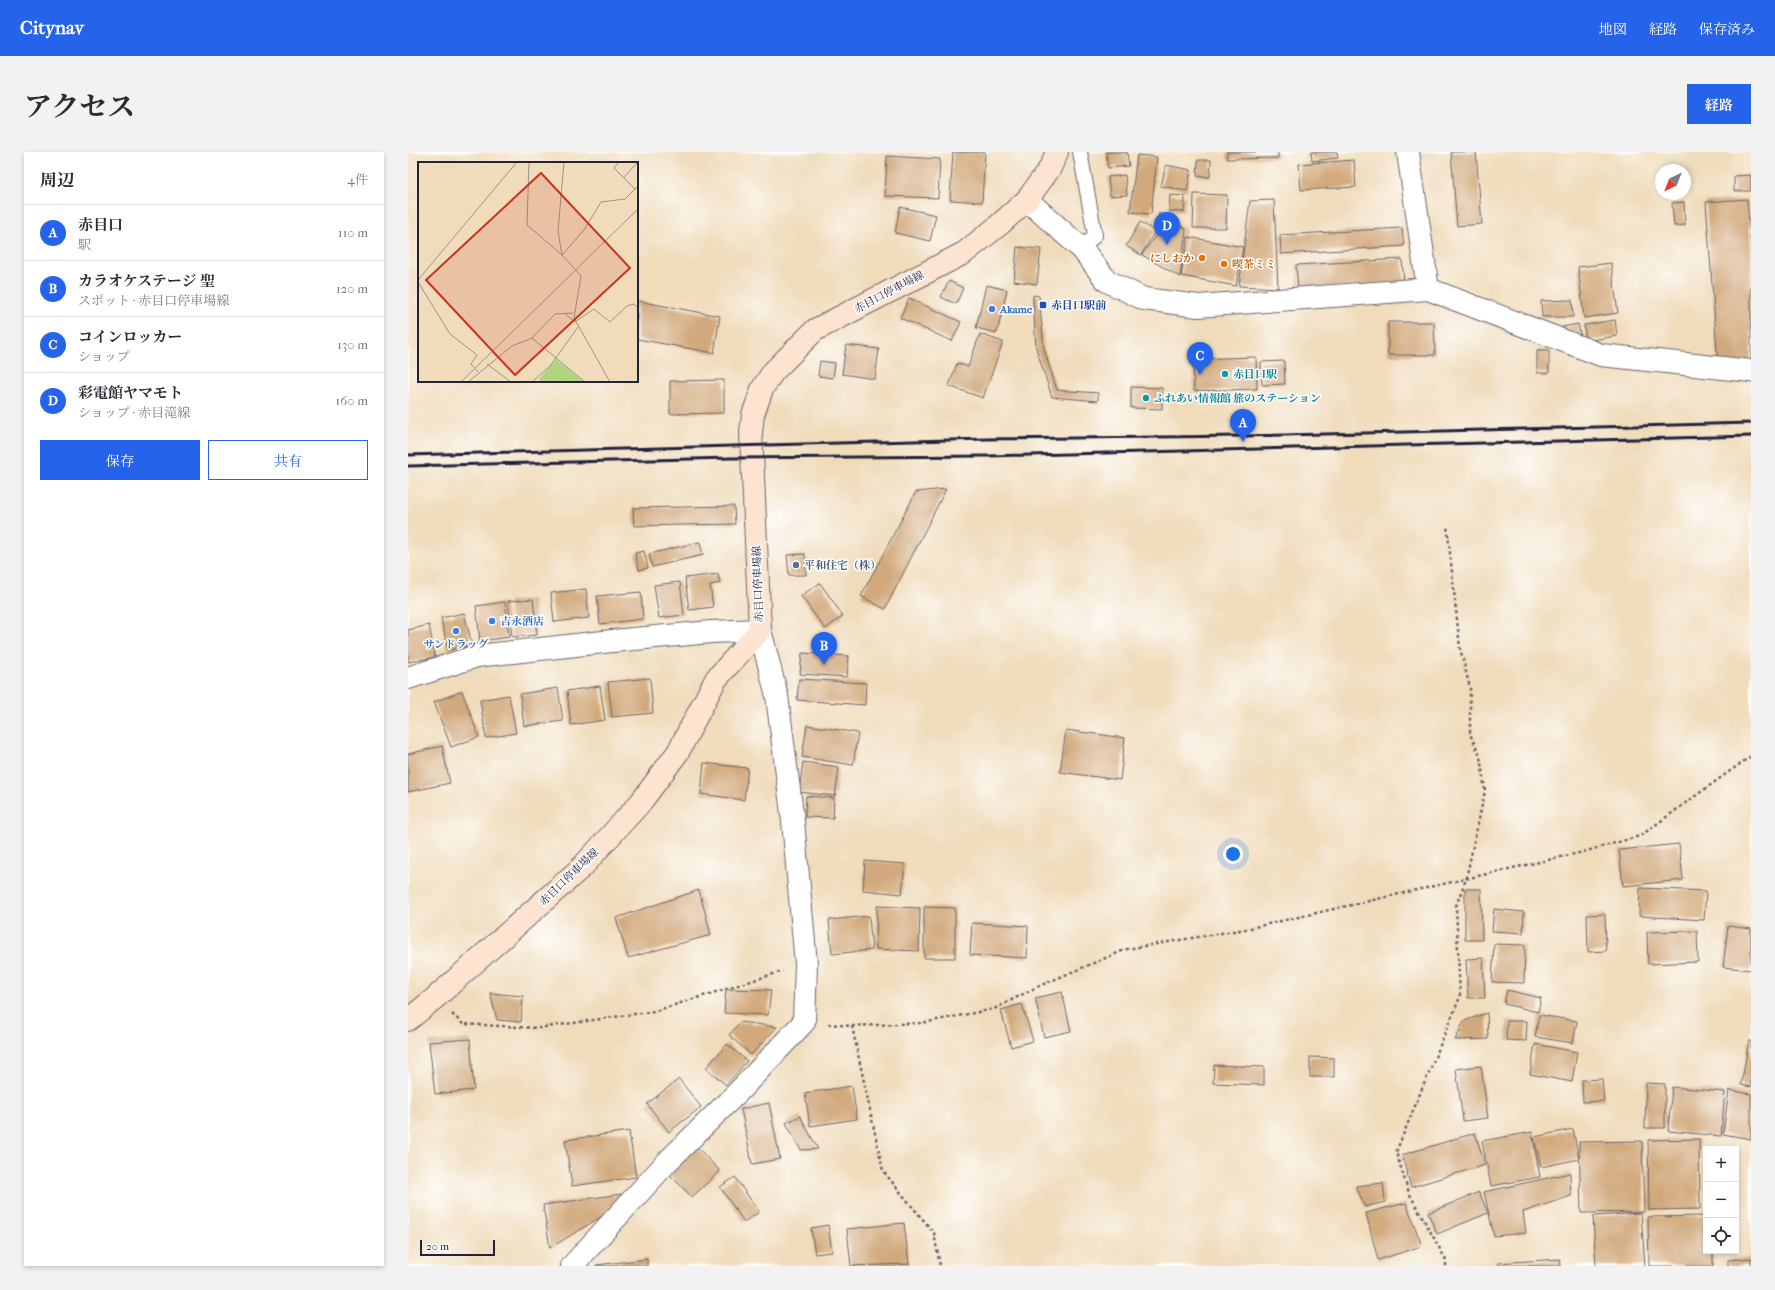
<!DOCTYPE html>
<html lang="ja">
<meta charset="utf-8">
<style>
:root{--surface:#fff;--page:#f2f2f3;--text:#2b2b33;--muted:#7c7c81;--line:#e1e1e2;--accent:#2563eb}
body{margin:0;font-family:"IM FELL French Canon","Noto Serif JP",serif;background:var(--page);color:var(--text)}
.controls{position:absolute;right:12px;bottom:12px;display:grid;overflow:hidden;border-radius:0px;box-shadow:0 2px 6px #0003}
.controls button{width:36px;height:36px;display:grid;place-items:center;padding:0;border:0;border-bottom:1px solid var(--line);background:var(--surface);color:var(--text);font:20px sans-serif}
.compass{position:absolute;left:1247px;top:12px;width:36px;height:36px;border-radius:50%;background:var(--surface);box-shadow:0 2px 6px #0003;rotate:223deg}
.scale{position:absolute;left:12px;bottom:10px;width:75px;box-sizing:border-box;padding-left:4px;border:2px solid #22223b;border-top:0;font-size:11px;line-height:14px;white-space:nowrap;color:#22223b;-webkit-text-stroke:3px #fff;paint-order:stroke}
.you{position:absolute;left:825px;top:702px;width:14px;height:14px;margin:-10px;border:3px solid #fff;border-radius:50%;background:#1a73e8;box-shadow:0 0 0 6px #1a73e833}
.badge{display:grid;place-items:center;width:26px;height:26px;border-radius:50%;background:var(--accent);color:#fff;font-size:13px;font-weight:700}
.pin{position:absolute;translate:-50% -33px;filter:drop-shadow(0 1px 2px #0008)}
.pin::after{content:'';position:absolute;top:21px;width:14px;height:12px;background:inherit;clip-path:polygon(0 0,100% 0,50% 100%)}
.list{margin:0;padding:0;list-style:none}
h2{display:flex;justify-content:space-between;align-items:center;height:52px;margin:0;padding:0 16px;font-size:17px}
h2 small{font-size:13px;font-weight:400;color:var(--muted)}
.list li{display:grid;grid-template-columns:26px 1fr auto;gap:12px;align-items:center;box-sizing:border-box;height:56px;padding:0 16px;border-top:1px solid var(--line)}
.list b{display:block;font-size:15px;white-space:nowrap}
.list p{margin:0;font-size:13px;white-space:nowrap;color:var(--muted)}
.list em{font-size:13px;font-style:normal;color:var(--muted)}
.actions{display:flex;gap:8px;padding:12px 16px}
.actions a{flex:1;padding:9px 0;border:1px solid var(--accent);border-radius:0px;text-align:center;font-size:14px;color:var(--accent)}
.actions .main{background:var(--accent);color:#fff}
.icon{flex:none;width:22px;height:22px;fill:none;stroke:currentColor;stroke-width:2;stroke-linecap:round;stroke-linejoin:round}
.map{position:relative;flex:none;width:1343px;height:1114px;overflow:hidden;border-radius:0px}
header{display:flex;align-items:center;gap:24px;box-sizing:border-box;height:56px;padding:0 20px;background:var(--accent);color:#fff}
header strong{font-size:19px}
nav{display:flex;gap:22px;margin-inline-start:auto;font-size:14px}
.intro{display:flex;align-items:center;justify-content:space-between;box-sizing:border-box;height:96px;padding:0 24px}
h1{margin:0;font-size:28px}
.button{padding:10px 18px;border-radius:0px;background:var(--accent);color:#fff;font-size:14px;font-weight:700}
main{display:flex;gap:24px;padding:0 24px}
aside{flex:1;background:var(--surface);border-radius:0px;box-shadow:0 2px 6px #0003}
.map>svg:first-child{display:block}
</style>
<header>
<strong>Citynav</strong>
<nav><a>地図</a><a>経路</a><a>保存済み</a></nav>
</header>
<div class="intro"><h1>アクセス</h1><a class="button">経路</a></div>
<main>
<aside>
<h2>周辺<small>4件</small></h2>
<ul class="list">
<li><span class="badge">A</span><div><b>赤目口</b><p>駅</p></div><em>110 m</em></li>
<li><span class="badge">B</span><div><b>カラオケステージ 聖</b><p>スポット · 赤目口停車場線</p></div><em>120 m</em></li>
<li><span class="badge">C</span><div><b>コインロッカー</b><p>ショップ</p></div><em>130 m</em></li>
<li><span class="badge">D</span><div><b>彩電館ヤマモト</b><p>ショップ · 赤目滝線</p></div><em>160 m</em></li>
</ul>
<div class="actions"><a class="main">保存</a><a>共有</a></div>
</aside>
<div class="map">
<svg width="1343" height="1114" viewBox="0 0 1343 1114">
<rect width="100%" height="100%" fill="#fff"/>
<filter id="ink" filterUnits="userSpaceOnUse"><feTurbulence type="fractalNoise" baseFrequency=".025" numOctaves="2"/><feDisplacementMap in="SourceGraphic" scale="8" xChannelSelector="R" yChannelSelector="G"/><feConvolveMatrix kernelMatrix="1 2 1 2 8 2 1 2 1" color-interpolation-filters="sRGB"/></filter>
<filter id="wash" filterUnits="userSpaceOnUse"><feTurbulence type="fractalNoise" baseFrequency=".012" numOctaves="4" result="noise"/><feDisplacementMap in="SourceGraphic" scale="16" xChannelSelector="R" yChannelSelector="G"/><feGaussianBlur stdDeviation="0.9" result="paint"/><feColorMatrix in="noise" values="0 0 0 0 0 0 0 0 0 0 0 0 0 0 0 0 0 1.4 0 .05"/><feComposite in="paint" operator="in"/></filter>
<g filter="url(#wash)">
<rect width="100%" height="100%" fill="#f0dcbb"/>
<g id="blocks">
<path fill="#d1a97c" d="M545,0h32l-3,50 -32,-2z
M698,0h21l2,14 -21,2z
M819,0h51v6l-51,1z
M903,0h26l1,6 -26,3z
M1043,0h25l6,72 -25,2z
M729,3l20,2 -6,57 -21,-2z
M479,4l53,3 -2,39 -53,-2z
M790,8h13l-1,17 -13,-1z
M946,8l2,27 -55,3 -2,-26z
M758,13l25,5 -4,21 -26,-5z
M717,23l2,20 -17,1 -2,-19z
M1343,23v16h-17v-15z
M786,42l33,1 -1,33h-33z
M762,43l15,1 -1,16 -15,-1z
M1339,47l4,48v116l-33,2 -12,-163z
M866,48l4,88 -39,-2 11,-85z
M1276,50l1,23 -11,1 -2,-23z
M492,55l36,8 -6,26 -35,-8z
M751,61l27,16 -6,48 -38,-22 14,-20z
M732,70l15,9 -14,24 -15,-9z
M994,76l2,18 -123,8 -1,-19z
M780,85l55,10 -7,39 -55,-10z
M609,95l24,2 -4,35 -23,-3z
M994,107l2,24 -106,6 -2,-24z
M1203,111l7,50 -34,5 -6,-51z
M541,129l14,7 -7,16 -15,-7z
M578,133l21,5 -10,43 -21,-5z
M625,143l6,1 5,53 13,41 41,3v8l-46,-4 -16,-49z
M501,146l52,24 -9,19 -52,-23z
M1164,148l1,17h-31l-1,-16z
M229,149l83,15 -6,37 -77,-14z
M1207,168l2,16 -31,5 -2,-16z
M980,170h46l1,33h-47z
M1170,172l3,13 -15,3 -4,-13z
M572,182l23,8 -20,56 -34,-12 8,-23 11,4z
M438,193l33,4 -4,30 -33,-5z
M1129,198h12v23h-12z
M848,205l1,32 -63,2 -1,-32z
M412,209l15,2 -2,15 -15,-2z
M876,209l1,23 -23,1 -1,-23z
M316,228v33l-54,1v-33z
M723,235l31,1v21l-31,-1z
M538,337l-61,120 -24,-13 55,-104z
M326,354l1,18 -101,2 -1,-18z
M292,390l3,13 -51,12 -3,-13z
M236,399l4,17 -9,2 -4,-17z
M397,402l1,21h-17l-2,-20z
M310,422l2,9 -10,2 3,22 -24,3 -4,-32z
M272,430l4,33 -25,3 -5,-33z
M412,431l23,33 -18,13 -24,-33z
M178,437l3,29 -35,4 -3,-29z
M233,440l2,27 -43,5 -3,-28z
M125,447l4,36 -25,2 -4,-36z
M97,450l4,35 -29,4 -4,-35z
M56,461l8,32 -24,5 -7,-32z
M21,473l6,32 -27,5v-32z
M394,501l47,3 -2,21 -47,-3z
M242,526l3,35 -41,4 -4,-35z
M391,527l67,4 -1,22 -68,-5z
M192,534l5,34 -34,5 -4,-34z
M150,536l5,33 -39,5 -4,-32z
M54,539l17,46 -28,10 -17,-45z
M101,543l7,38 -30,5 -6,-38z
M399,573l51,8 -5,32 -51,-8z
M658,578l59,8 -5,42 -60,-8z
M34,594l8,37 -42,9v-38z
M395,610l36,5 -4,29 -36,-4z
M296,611l44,5 -4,32 -43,-6z
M398,644l28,2 -1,20 -28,-1z
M1271,692l4,36 -60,6 -4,-36z
M457,709l40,3 -3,30 -39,-4z
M1232,736l66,3 -2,29 -65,-4z
M1057,737h16l1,51h-17z
M291,738l12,45 -83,23 -12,-40z
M469,754l43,2 -1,43 -43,-2z
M516,755l31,1v50h-31z
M1086,757l30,3 -1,21 -31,-2z
M1197,762l1,37 -18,1 -1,-37z
M461,764l3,34 -40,4 -3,-34z
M564,771l56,3 -1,32 -57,-3z
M1320,774l23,3v41l-28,-3z
M1289,779l1,31 -50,2 -1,-32z
M1086,792l31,1 -1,38 -32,-1z
M1075,806l2,40h-17l-2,-39z
M318,837l45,1 -3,25 -44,-2z
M1099,838l34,8 -3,14 -34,-8z
M654,840l9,39 -27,6 -9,-39z
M82,841l33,3 -2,26 -24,-2z
M614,852l11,37 -22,6 -10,-37z
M1079,861l1,26 -33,1 9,-19z
M1131,863l38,6 -4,22 -38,-6z
M1099,869h20l-1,20 -20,-1z
M332,870l37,5 -26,28 -22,-20z
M62,887l4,51 -39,4 -6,-52z
M1341,889h2v46l-10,-2z
M319,892l20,17 -21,24 -20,-17z
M1127,892l42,8 -5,30 -42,-8z
M902,905l24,1v19h-24z
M806,913l50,2v18l-51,-2z
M1073,914l7,52 -25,3 -7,-52z
M271,927l22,28 -32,25 -22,-28z
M1194,927l2,22 -21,1 -1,-22z
M1238,931l19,1v44h-20z
M444,934l5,33 -47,7 -5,-33z
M1264,935l53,5 -4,44 -53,-5z
M1321,938l22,4v45l-28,-5z
M361,951l11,56 -28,5 -11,-55z
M392,964l18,33 -17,1 -15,-27z
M1165,977l6,30 -38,8 -7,-30z
M221,979l7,46 -64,9 -7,-46z
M1124,980l8,45 -49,9 -9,-45z
M1067,981l10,32 -74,22 -9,-32z
M1291,987l1,70 -51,1 -1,-70z
M1234,989l2,71 -63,1 -2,-71z
M288,994l24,25 -28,26 -24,-24z
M1162,1021l1,23 -48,16 3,21 -32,3 -10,-44z
M327,1025l24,35 -15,10 -24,-35z
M975,1031l2,19 -20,5 -9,-21z
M1071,1040l9,21 -51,21 -9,-21z
M213,1042l-4,13 -67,41 -7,-43z
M998,1051l16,43 -44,14 -12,-47z
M1233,1061l4,53h-49l-3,-50z
M1298,1064v35h7v15h-64l-1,-49z
M496,1071l5,41 -58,2 -4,-37z
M420,1073l4,27 -17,2 -4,-26z
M1343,1106v8h-23v-6z
M239,1107v7h-50l-1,-1z
M1152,1107l1,7h-63v-3z"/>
</g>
</g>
<g filter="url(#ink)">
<use href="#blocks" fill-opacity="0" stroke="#6a6368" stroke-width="1"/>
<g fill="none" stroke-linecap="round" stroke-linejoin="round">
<g stroke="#6a6368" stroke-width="16">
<path id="lane" d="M672,0l15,83 -13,14"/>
</g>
<g stroke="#6a6368" stroke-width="24">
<path id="street" d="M1000,0l20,137
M619,48l55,49 25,32 37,18 54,7 230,-17 173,66 150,16
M0,526l69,-22 135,-15 99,-9 49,-2 17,66 16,125 13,143 -2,58 -64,68 -73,72 -95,104"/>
</g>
<g stroke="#6a6368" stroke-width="24">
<path id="secondary" d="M0,868l27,-22 147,-131 59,-65 37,-50 38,-73 44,-49 -9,-198 2,-17 9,-26 11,-17 42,-42 149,-77 35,-28 28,-25 23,-32 7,-16"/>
</g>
<path stroke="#6a6368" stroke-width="2.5" stroke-dasharray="3 3" stroke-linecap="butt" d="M44,862l11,10 76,4 116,-17 128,-40
M420,872l24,2 70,-3 72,-14 45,-23 88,-37 119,-20 337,-77 57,-16 111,-80
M444,874l31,145 51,62 6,33
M1038,1114v-6l-37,-67 -13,-41 64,-155 -4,-91 10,-27 19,-88 -5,-35 -10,-22v-46l-10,-40 -13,-123"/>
<use href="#lane" stroke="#fff" stroke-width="14"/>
<use href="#street" stroke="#fff" stroke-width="22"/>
<use href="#secondary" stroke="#fde4d1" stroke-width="22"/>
<path stroke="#22223b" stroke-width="3" d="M0,303l578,-16 257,-3 508,-13
M0,314l323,-8 258,-2 762,-20"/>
</g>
</g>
<g fill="#e8710a" stroke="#fff" stroke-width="1.5">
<circle cx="794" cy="106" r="4"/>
<circle cx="816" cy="112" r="4"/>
</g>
<rect fill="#1a4fb4" stroke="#fff" stroke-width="1.5" x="631" y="149" width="8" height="8" rx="2"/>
<g fill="#3f7fe0" stroke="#fff" stroke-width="1.5">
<circle cx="584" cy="157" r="4"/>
<circle cx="84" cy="469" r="4"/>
<circle cx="48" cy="479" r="4"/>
</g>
<g fill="#0f9aa8" stroke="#fff" stroke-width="1.5">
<circle cx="817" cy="222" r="4"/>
<circle cx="738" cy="246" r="4"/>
</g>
<circle fill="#5c6f8a" stroke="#fff" stroke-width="1.5" cx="388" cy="413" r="4"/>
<g text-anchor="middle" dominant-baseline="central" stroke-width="3" stroke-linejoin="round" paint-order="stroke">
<g font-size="11" font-weight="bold" fill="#c56008" stroke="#fff" text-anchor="end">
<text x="786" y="106">にしおか</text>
<text x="824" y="112" text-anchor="start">喫茶ミミ</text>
</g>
<g font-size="11" fill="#22223b" stroke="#fff">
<text transform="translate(481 140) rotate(-28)">赤目口停車場線</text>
<text transform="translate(350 432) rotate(-92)">赤目口停車場線</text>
<text transform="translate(161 725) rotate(-44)">赤目口停車場線</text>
</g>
<g font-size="11" font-weight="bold" fill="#164399" stroke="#fff" text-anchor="start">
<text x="643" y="153">赤目口駅前</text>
</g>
<g font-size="11" font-weight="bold" fill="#366cbe" stroke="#fff" text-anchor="start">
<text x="592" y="157">Akame</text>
<text x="92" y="469">吉永酒店</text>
<text x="48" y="492" text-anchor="middle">サンドラッグ</text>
</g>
<g font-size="11" font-weight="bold" fill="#0d838f" stroke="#fff" text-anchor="start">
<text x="825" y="222">赤目口駅</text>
<text x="746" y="246">ふれあい情報館 旅のステーション</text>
</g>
<g font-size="11" font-weight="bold" fill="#4e5e75" stroke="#fff" text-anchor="start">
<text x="396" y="413">平和住宅（株）</text>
</g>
</g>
<g transform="translate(10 10)">
<rect width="220" height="220" fill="#f0dcbb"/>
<path d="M138,197l28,23h-43l-2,-3z" fill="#b1d57e"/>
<path fill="none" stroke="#9e9288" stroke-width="1" d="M111,0l-2,63 35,30 22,-25 17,-28 24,-3 13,-13M146,0l-6,69 4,24 19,21 -7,42 36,64M201,0l-5,6 21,21M205,16l15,-16M0,118l99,-118M0,120l32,52 27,21 -6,9 7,8M147,152l10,8 19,-13 16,13 17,-16 7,-2 4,4M114,176l53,44M69,202l24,18M43,220l177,-173M50,220l44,-36 20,-8 23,-24 18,-1M114,220l18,-16 28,-39"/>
<path fill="#c8321e" fill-opacity="0.15" stroke="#c8321e" stroke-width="2" d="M123,11l89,95 -115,107 -89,-95z"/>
<rect width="220" height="220" fill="none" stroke="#22223b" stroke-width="2"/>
</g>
</svg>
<div class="controls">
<button>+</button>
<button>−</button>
<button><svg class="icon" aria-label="locate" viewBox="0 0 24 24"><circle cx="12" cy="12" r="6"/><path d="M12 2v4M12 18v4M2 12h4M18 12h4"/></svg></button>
</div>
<svg class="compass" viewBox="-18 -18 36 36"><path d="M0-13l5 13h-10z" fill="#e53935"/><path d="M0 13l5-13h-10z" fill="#7c7c81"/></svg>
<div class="scale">20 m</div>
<div class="you"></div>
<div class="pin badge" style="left:835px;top:290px">A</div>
<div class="pin badge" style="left:416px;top:513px">B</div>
<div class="pin badge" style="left:792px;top:223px">C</div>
<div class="pin badge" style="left:759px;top:93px">D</div>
</div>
</main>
